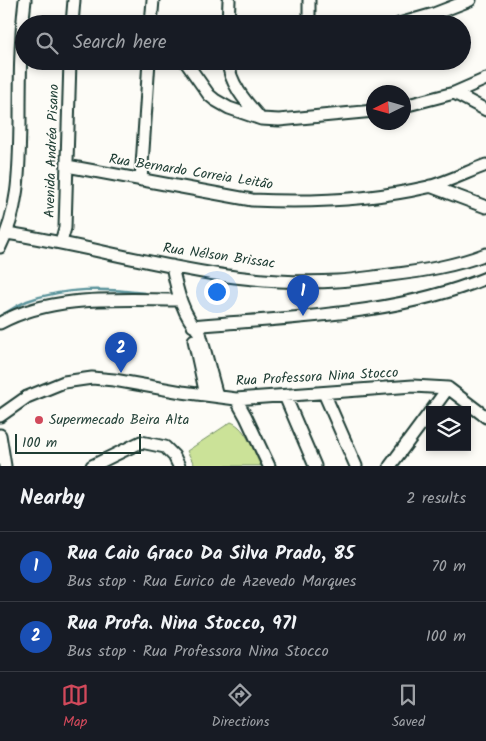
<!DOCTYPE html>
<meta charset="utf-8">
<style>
:root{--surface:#171b24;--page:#20242c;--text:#f1f3f6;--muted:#9ea1a6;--line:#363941;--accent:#d1495b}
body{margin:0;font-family:Kalam,sans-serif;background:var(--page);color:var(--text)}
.controls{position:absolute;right:15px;bottom:15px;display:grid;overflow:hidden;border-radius:0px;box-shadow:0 2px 8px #0003}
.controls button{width:45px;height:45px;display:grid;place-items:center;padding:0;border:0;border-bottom:1px solid var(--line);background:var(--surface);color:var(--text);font:25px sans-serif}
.compass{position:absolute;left:366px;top:85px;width:45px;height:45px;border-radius:50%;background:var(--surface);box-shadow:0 2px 8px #0003;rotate:265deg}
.scale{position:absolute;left:15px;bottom:12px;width:126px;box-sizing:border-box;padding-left:5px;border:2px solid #1f3d34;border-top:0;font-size:14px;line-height:18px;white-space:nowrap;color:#1f3d34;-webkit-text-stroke:4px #fdfcf7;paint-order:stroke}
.you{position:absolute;left:216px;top:291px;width:18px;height:18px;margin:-12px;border:4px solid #fff;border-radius:50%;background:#1a73e8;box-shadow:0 0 0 8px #1a73e833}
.badge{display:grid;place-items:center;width:32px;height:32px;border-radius:50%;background:var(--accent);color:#fff;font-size:16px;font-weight:700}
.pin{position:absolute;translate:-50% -41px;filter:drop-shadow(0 1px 2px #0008)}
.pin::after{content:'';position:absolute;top:26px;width:18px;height:15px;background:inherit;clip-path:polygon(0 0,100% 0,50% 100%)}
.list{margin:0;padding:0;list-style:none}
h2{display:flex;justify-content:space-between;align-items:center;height:65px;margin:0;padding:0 20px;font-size:21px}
h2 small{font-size:16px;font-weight:400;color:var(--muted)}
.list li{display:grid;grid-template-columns:32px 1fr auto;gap:15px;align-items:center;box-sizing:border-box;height:70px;padding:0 20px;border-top:1px solid var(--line)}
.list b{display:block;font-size:19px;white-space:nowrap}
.list p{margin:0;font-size:16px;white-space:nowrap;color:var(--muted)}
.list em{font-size:16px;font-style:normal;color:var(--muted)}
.icon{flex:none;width:28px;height:28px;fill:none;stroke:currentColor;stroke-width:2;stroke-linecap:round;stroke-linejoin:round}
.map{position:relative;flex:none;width:486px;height:466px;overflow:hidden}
.search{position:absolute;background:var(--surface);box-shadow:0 2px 8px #0003;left:15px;right:15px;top:15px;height:55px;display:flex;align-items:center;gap:12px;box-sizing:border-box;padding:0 18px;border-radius:28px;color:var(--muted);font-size:19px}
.sheet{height:205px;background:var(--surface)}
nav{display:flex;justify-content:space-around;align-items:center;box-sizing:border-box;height:70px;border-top:1px solid var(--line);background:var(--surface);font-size:14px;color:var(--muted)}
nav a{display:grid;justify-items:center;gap:2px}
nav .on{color:var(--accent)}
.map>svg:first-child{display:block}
</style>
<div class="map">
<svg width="486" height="466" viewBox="0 0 486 466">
<rect width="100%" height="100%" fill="#fdfcf7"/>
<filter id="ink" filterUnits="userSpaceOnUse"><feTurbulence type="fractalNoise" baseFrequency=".02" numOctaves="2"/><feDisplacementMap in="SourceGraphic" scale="10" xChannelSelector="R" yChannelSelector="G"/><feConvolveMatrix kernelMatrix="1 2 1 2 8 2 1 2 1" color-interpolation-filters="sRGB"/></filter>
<g filter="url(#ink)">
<path fill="#cbe298" stroke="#759066" d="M231,422c16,6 22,29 30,44h-66l-8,-15z"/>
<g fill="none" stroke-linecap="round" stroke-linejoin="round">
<path stroke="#5a939b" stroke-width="2.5" d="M0,316c9,-5 18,-11 27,-15 39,-14 78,-13 118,-8"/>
<g stroke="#1f3d34" stroke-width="15">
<path id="minor" d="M72,24l2,-24
M151,24l2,-24
M228,24l1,-24
M309,24v-24
M399,24l35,-10 36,-14
M185,61l24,34 6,5 14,8 32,11 18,1 95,-9
M228,61c1,22 18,41 32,57
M454,93l32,17
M404,106l50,-13 32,-14
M67,166l185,34c59,3 119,0 176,-13 20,-5 39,-15 58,-22
M141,180l8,-119
M430,186l56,21
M7,233c76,12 151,34 228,44 32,4 69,6 102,4 18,-1 35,-4 53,-6 33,-4 65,-9 96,-21
M61,242l4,-14 5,-167
M0,247c20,-39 19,-82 20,-124 0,-41 0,-82 5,-123
M172,266c5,24 10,49 28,67l17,63
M0,323c53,-29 121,-23 180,-23
M193,326c97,-9 201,-10 293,-48
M194,340l12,55
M324,393l32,73
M285,396l30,70
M236,399l10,18 23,49
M432,410l16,-22
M0,416l27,-19 37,-15 28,-4 22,2 68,12 54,7 177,-13 35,2 38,29
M0,435l5,31
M92,466l49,-24 24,5 9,9 5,10
M390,466l40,-54"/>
</g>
<use href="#minor" stroke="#fdfcf7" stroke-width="11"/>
</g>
</g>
<circle fill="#d1495b" stroke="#fdfcf7" stroke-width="2" cx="39" cy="420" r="5"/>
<g text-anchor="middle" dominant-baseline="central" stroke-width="4" stroke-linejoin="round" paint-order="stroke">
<g font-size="14" fill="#1f3d34" stroke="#fdfcf7">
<text transform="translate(52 151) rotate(-88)">Avenida Andréa Pisano</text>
<text transform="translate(191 172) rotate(9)">Rua Bernardo Correia Leitão</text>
<text transform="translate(219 256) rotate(8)">Rua Nélson Brissac</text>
<text transform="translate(317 377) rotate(-3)">Rua Professora Nina Stocco</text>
</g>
<g font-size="14" fill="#1f3d34" stroke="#fdfcf7" text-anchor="start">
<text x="49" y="420">Supermecado Beira Alta</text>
</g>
</g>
</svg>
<div class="controls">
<button><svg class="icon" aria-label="layers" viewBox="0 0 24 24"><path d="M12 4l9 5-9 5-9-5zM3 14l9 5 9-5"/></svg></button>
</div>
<svg class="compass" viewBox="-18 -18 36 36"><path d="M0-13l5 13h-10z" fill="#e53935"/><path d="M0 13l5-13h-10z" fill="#9ea1a6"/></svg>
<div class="scale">100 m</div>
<div class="you"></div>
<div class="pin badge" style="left:303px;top:316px;background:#1a4fb4">1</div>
<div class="pin badge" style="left:121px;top:373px;background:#1a4fb4">2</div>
<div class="search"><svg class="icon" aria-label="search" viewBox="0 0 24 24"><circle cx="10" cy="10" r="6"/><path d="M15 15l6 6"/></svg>Search here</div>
</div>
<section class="sheet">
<h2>Nearby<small>2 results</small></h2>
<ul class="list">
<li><span class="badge" style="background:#1a4fb4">1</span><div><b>Rua Caio Graco Da Silva Prado, 85</b><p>Bus stop · Rua Eurico de Azevedo Marques</p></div><em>70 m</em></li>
<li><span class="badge" style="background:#1a4fb4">2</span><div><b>Rua Profa. Nina Stocco, 971</b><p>Bus stop · Rua Professora Nina Stocco</p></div><em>100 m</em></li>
</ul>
</section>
<nav>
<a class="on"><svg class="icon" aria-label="map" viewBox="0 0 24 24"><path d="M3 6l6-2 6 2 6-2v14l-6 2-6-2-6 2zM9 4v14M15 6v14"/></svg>Map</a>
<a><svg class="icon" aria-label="directions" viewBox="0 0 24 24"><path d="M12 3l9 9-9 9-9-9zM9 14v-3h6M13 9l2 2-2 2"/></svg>Directions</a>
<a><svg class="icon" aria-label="saved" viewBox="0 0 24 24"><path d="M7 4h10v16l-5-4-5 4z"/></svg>Saved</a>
</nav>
